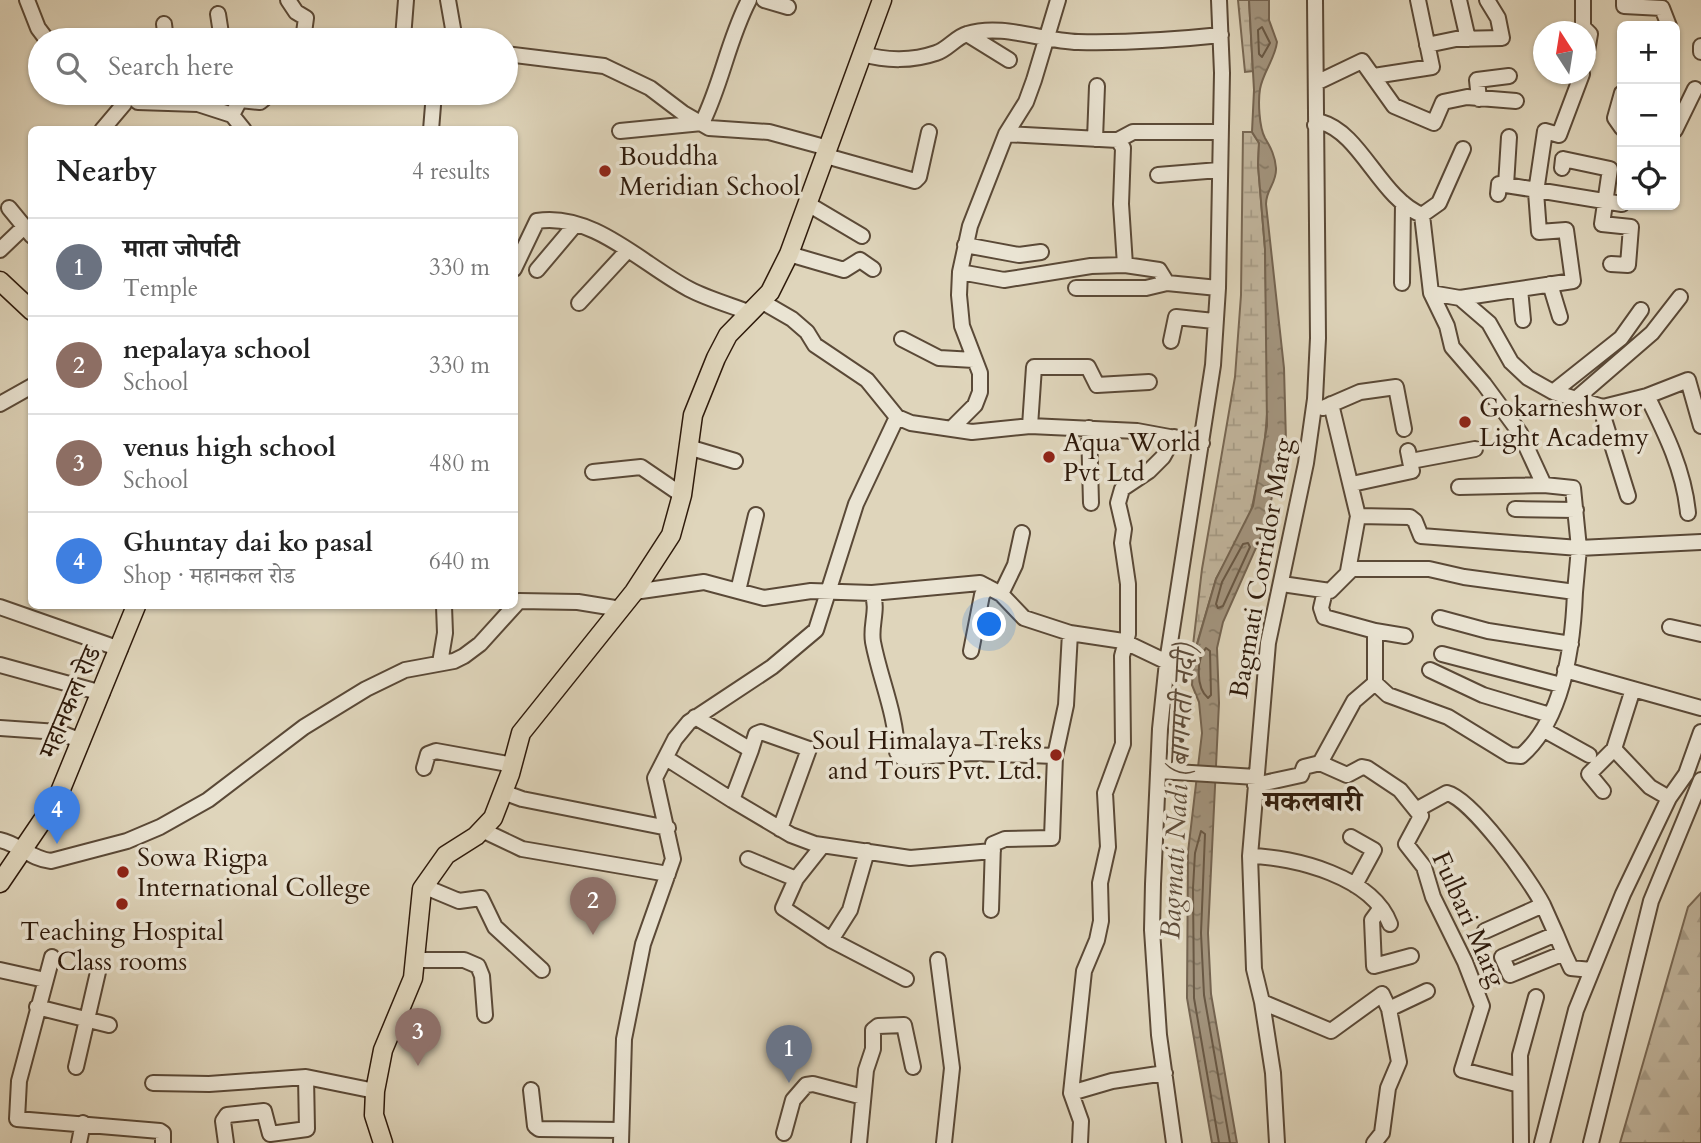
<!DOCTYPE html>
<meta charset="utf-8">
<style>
:root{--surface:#fff;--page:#f6f6f6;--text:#222;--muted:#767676;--line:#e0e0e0;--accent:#8f2418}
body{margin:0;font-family:Cardo,"Noto Serif Devanagari",serif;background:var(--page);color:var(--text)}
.controls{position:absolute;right:21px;top:21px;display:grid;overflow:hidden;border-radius:10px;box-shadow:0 2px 5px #0004}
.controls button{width:63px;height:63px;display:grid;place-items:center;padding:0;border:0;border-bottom:2px solid var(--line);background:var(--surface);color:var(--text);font:35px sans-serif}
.compass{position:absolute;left:1533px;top:21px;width:63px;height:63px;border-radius:50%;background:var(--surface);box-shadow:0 2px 5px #0004;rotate:348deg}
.you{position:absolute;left:990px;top:625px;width:24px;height:24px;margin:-18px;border:5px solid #fff;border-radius:50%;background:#1a73e8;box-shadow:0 0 0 10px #1a73e833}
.badge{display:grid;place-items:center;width:46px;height:46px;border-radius:50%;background:var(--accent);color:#fff;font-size:23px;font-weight:700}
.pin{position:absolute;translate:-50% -58px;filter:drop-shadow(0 2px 4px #0008)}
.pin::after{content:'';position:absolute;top:37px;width:24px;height:21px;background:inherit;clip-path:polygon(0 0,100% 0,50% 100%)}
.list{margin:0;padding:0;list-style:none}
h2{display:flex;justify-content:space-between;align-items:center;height:91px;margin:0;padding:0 28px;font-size:30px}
h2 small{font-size:23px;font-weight:400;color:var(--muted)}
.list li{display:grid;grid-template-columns:46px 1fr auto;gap:21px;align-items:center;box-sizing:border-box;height:98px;padding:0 28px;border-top:2px solid var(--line)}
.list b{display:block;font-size:26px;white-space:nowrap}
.list p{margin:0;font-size:23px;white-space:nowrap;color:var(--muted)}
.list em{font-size:23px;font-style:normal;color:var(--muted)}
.icon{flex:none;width:38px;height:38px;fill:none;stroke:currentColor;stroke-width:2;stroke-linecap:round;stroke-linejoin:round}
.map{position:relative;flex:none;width:1701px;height:1143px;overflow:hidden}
.search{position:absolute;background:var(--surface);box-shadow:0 2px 5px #0004;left:28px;top:28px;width:490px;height:77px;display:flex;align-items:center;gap:18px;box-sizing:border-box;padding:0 24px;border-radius:38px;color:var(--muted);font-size:26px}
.panel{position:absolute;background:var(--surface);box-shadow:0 2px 5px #0004;left:28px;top:126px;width:490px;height:483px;border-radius:10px}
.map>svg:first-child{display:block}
</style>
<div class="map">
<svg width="1701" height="1143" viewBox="0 0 1701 1143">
<defs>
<pattern id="forest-firs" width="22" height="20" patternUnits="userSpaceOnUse" patternTransform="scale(1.75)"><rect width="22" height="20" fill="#c1b59d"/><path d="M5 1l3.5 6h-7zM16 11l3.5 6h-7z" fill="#a69b86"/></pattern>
<pattern id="wetland-marsh" width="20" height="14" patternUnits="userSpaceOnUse" patternTransform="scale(1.75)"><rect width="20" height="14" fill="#c1b59d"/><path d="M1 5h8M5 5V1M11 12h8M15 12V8" fill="none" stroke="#a69b86"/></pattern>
<pattern id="water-ripples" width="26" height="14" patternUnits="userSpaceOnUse" patternTransform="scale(1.75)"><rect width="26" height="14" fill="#a3957f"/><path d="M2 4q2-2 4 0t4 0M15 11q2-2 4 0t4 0" fill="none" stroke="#857966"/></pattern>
</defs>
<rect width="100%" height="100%" fill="#dfd5bb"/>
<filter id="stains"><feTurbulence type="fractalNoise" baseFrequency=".00286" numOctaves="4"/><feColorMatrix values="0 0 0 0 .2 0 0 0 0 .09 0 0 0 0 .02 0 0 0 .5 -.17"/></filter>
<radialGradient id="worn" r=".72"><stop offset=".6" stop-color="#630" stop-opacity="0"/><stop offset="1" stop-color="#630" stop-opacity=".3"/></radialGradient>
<path fill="url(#forest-firs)" stroke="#786854" stroke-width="2" d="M1701,893v250h-81l68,-236z"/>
<path fill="url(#wetland-marsh)" stroke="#786854" stroke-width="2" d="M1238,0h11l4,71 -8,1z
M1243,132h9l7,11 -1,22 7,84 3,153 -4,48 -14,67 -34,62 -22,75 -2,25h-3l13,-110 33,-192 6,-82z"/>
<path fill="url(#water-ripples)" stroke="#746451" stroke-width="2" d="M1249,0h20v20l8,22c-2,17 -14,30 -17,47 -2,12 -1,38 5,49 6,10 10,18 11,30 1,15 -10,21 -10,36l18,164 2,74 -23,90 -40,90 -6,26 2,55 -11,230 3,61 26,149h-25l-25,-145 1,-146 14,-119 -3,-31 -7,-17 2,-30 22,-76 37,-73 14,-80 -2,-177 -7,-84 1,-22 -7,-11 2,-42z"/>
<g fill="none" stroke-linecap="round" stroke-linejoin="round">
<path stroke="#685845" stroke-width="2" d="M1262,27l8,16 -8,14 -3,-3 -1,-24z
M1248,543l2,4 -27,59 -5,2 -2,-4 6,-22 21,-38z
M1206,648l4,3 1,44 -3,3c-12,-10 -12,-39 -2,-50z
M1219,1143l-25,-145 -1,-110 2,-35 6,-22 4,3 -4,99 3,62 26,148"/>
<g stroke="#5a4937" stroke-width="18">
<path id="minor" d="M27,0l11,28 9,12
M288,0l8,12 10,6 -3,22
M448,0l7,40
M764,0l24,7
M1459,0l9,39
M1583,0v27l7,7 -4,23
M1624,0v6l38,2 7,18
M218,14l4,26
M164,24l2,16
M967,34l42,26
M403,38l3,-38
M302,40l101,-2 50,2
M1427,45l29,-6 46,-1 -4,-20 -11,-18
M1701,46v6
M506,54l98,12 46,22 33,25 26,15 60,4 59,16
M863,54c23,7 50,7 73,-1 11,-3 20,-16 31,-19 35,-11 75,7 111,8 48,1 96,-2 143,-7
M1374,76l58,-9 -14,-67
M1316,83l46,-22 32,45 40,17 9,-21 24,-5 49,4
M128,93l10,9 60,2 34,11 8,-15
M225,93l15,7 20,2 11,-9
M1622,93l-7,25 7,10
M1479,99l-2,-19 32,-4
M232,115l12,15
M1315,125l6,-3c40,11 59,76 101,93l9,78 29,5 29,25 22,39 17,16 25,14 50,15 44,-11 41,-16 13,46
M102,130l22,-26 3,-11
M431,130l3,-37
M1675,130l20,-41
M620,131l82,-8c20,-40 26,-83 47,-123
M1006,134l112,6 5,8 -2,56 4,61
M1509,137l-3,48 116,19
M1095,139l2,-53
M1118,140l15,-8h86
M826,156l89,25 4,-4 10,-45
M1562,168l1,-9 47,10 -8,55 29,3 -3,38 -17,-1
M1158,175l61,-5
M1498,194l1,-10 7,1
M808,204l54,32
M9,208l23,28
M1422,215l17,-12 24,-54
M965,245l54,10 22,-3
M0,250l24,-23
M789,254l55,16 16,-10 13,9
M514,269l23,-48c56,-9 106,44 152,68 19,10 41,16 62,24
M537,270l38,-45
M960,272l44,8 87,-14 34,-1 34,5 8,13 51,5
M1402,283l1,-80
M1550,284l10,33
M1076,288h70l21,-5
M1520,289l3,31
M1460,298l113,-17 -7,-51 -27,2 -3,-40 9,-61 14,4 23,-61
M761,301l31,18 15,13 8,13 52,35 30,37 14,6 61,9 58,-6 107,5 65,12
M579,303l49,-53
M902,339l37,19 35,2
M1171,341l5,-24 38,4
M1553,392l68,-54 20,-28
M1647,396c19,38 37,75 41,117
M1578,397l74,-64 28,-36
M0,404l32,-18
M1331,404l27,112 -10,55
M1603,407l1,12 24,77
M1323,408l37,-16 36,-5 8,42
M1030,426l4,-59h54l9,18 52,-3
M952,428l23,-23 5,-13v-19l-18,-47 -3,-31 1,-23 10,-46 36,-92 20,-32 8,-22 24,-80
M1089,428l2,75
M688,447l47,14
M1411,461l64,-12
M593,472l48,-5 41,28
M1352,484l60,-13 -4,-20
M1459,487l85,-2
M1515,509l61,1
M1358,516l52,1 5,4 6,15 158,12 122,-6
M1282,584l48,7 22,-22h77l35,8 111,15 4,-44 -6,-60 -29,-3 -24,-52 -36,-49 -32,-37 -5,-21 -16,-33
M738,591l18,-76
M1325,591l-4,17 3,9 51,14v52
M634,592l70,-10 60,16 47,-7 61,2 108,-10 21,11 23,24 46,15 53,8 44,21
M872,593c7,16 -2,32 1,49 7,37 23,71 24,110l5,6 71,-5 82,3 -3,82 -47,1 -12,5 -2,66
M1001,594l14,-29 7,-32
M0,607l120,42
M1440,618l48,13 83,13
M1670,627l31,7
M1375,631l30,5
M971,651l11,-56 6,-8
M1442,654l119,31
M440,663l5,-30 -1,-27
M0,665l102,28
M1430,670l53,25 67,20
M1565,670l136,38
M0,728l58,4 24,9
M1544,730l45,25
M1614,749l36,38 19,11
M751,750l5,-16 5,-2 48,17 -29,80
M1055,756l11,-51 4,-72
M666,758l66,42 19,-50 -56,-33
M1320,763l27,12 15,-8 5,1 33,22 21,26 -15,28 18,23 9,30 32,65 17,44 -20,64 58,15
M1320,763l34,-62 21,-18 13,12 60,22 62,38 11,1c43,-37 52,-110 54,-164
M424,768l4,-14 8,-3 77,14
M1159,771l97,6
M1255,785l46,-10 3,-8 16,-4
M1603,791l-14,-17 25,-25 19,-60
M503,792l19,7 146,29
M732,800l59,35 24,9 95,14 83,-7
M1416,810l31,-17c25,6 84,88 96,112l-58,26
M482,830l40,19 146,25
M1351,837l23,13 -19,35
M0,840c19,4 31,19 51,21l76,-20 33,-14 48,-27 96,-73 62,-38 39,-19 49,-9 10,-5 16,-12 39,-43 59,1 43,7
M823,845l-27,34 -13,29 48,32 75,39
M1250,856c45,1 123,21 140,68
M748,859l48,20
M423,886l36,15 22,-3 14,29 47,43
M1543,905l13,29
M1380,909l-8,11 2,46 37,-10
M831,940l19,-30 17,-59
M1564,953l-8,-19 -54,23 8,18 54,-22 7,15 20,2
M52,957l-33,124 -2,38 143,12 3,2v10
M416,960h48l14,6 4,10 3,39
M938,960l14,108 -8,75
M0,970l45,10
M1262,1002l69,29 51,-37 7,15 10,53 -11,26 -6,45 -8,10
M37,1007l72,18
M1389,1009l38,-18
M76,1067l22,-95
M153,1083l56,1 97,-7 69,14
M531,1090l4,36 4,3 81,1
M1071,1093l13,-122 13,-31 4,-19 -1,-38 8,-36 -3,-54 18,-49 -1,-88 6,-22v-50l-6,-41 2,-14 -6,-26 4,-14 27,-18 14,-14 11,-20
M784,1133l9,-33 13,-15 7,-1 50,13
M79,1143l4,-20
M226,1143l-3,-22 4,-6 37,-4 6,23 37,-5 -1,-52
M621,1143l3,-104 19,-95 30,-85 -18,-81 20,-39 14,-17 83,-55 44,-37 40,-126 41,-87
M859,1143l7,-73 7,-21v-19l5,-4 26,-1 9,42
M1080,1143l1,-22 -10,-28 41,-12 53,-8
M1174,1143l-15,-108 -7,-105 1,-46 7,-155 7,-67 46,-297 5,-77 4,-215 -3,-73
M1277,1143l-4,-70 -11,-71 -8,-33 -4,-113 18,-213 38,-180 9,-64 3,-61 -3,-338
M1521,1143l-1,-88 16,-58
M1542,1143l34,-133 47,-116 46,-96 17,-24 15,-42
M1591,1143l60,-242 50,-121"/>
</g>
<g stroke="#2e1a0b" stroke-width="21">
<path id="major" d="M0,281l32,30
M0,883l57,-84 79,-193
M383,1143l-9,-28 1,-24 8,-41 30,-72 9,-89 24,-34 30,-19 17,-18 17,-44 11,-41 113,-141 37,-57 11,-40 11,-80 23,-57 12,-23 42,-43 19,-38 93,-254"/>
</g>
<use href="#minor" stroke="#eae4d3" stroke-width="14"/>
<use href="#major" stroke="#dfd5bb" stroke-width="18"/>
</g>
<g fill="#8f2418" stroke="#eae4d3" stroke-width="2.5">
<circle cx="605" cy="171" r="7"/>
<circle cx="1465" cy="422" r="7"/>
<circle cx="1049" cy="457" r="7"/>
<circle cx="1056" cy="755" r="7"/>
<circle cx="123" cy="872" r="7"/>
<circle cx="122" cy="904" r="7"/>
</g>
<g text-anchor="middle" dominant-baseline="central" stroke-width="7" stroke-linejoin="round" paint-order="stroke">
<g font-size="26" fill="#2e1a0b" stroke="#eae4d3" text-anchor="start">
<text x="619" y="156">Bouddha<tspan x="619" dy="30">Meridian School</tspan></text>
<text x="1479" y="407">Gokarneshwor<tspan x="1479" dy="30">Light Academy</tspan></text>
<text x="1063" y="442">Aqua World<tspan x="1063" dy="30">Pvt Ltd</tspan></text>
<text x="1042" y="740" text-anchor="end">Soul Himalaya Treks<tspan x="1042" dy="30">and Tours Pvt. Ltd.</tspan></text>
<text x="137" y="857">Sowa Rigpa<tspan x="137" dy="30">International College</tspan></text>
<text x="122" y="931" text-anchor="middle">Teaching Hospital<tspan x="122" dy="30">Class rooms</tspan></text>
</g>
<g font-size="26" fill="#2e1a0b" stroke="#eae4d3">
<text transform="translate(1261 568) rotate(-80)">Bagmati Corridor Marg</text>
<text transform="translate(70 702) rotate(-67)">महानकल रोड</text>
<text transform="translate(1469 919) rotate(66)">Fulbari Marg</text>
</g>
<g font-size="28" font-style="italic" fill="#5d4b39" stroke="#eae4d3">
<text transform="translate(1178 791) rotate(-87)">Bagmati Nadi (बागमती नदी)</text>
</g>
<g font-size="28" font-weight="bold" fill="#2e1a0b" stroke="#eae4d3">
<text x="1313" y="802">मकलबारी</text>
</g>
</g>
<rect width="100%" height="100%" filter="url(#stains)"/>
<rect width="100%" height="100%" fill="url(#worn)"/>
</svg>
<div class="controls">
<button>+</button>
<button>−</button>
<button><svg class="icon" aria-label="locate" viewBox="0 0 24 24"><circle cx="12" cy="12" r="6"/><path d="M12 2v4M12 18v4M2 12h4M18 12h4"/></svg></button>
</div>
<svg class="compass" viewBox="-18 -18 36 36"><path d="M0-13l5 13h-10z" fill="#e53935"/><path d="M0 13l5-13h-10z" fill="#767676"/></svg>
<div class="you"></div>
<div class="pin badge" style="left:789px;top:1083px;background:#6b7280">1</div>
<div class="pin badge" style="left:593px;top:935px;background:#8d6e63">2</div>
<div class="pin badge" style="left:418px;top:1066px;background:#8d6e63">3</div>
<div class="pin badge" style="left:57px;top:844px;background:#3f7fe0">4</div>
<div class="search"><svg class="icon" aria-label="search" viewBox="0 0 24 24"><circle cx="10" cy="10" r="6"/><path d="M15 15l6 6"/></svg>Search here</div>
<section class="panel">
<h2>Nearby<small>4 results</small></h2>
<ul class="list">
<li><span class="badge" style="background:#6b7280">1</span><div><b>माता जोर्पाटी</b><p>Temple</p></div><em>330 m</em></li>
<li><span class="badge" style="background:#8d6e63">2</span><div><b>nepalaya school</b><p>School</p></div><em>330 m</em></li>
<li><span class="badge" style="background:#8d6e63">3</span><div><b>venus high school</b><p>School</p></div><em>480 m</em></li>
<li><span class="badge" style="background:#3f7fe0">4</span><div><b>Ghuntay dai ko pasal</b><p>Shop · महानकल रोड</p></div><em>640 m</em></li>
</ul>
</section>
</div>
